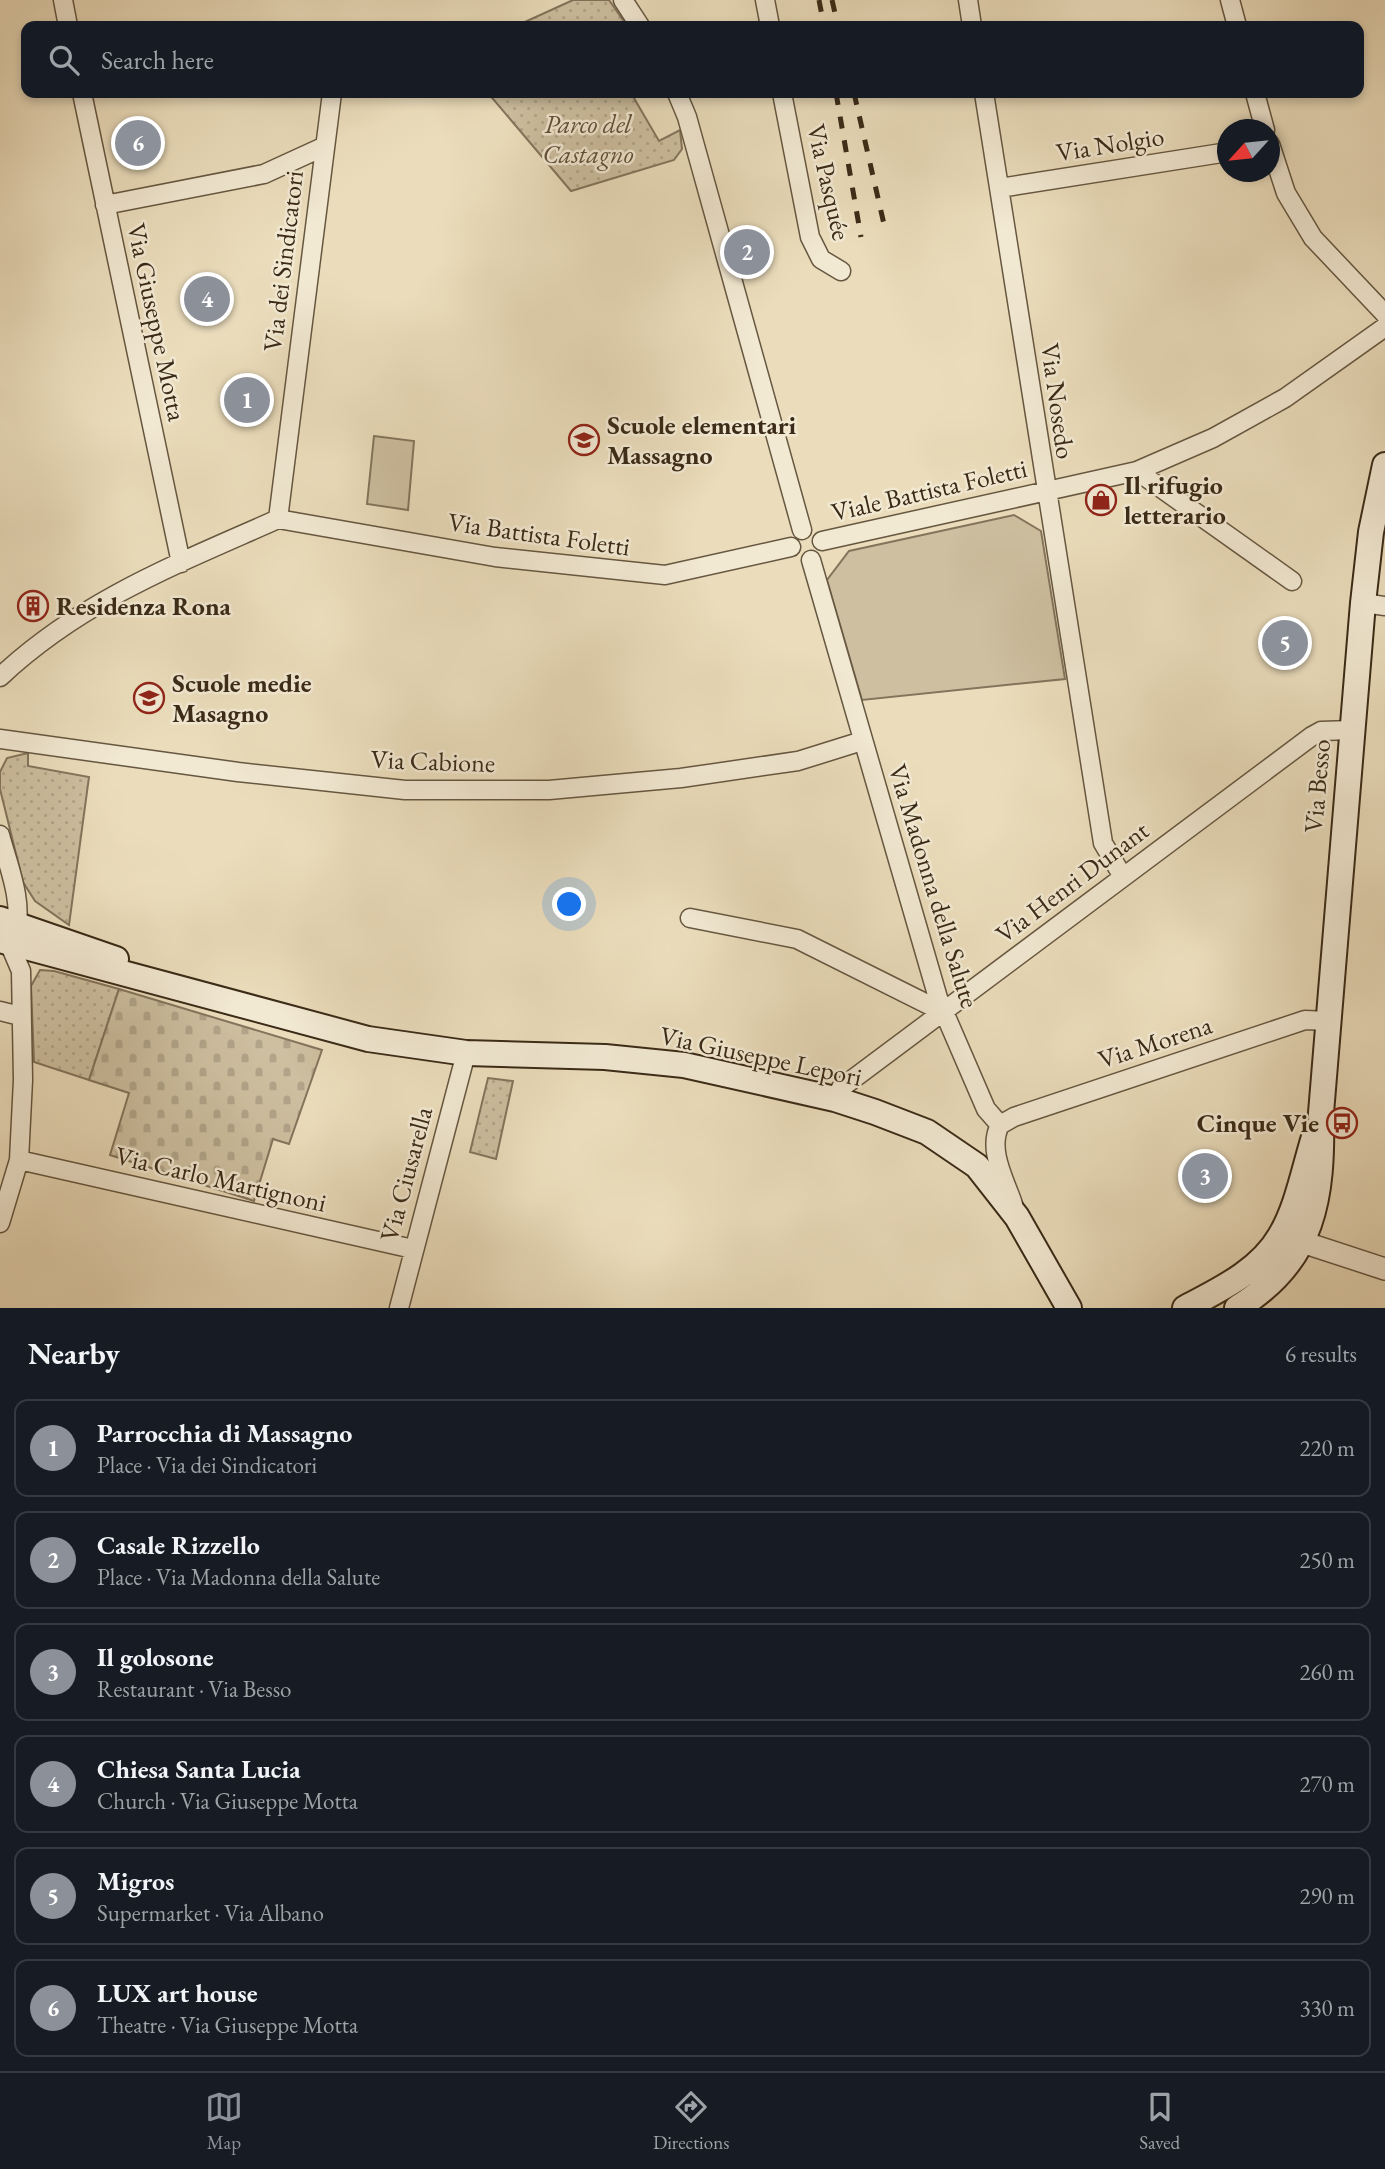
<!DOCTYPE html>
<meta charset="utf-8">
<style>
:root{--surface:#171b24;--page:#242831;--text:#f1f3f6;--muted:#9ea1a6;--line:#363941;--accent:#8c9099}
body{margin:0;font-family:"EB Garamond",serif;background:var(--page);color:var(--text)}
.compass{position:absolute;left:1217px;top:119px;width:63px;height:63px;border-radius:50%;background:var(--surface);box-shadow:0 4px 10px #0003;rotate:243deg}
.you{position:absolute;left:570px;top:905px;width:24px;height:24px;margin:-18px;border:5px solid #fff;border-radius:50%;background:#1a73e8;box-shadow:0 0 0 10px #1a73e833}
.badge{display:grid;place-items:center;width:46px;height:46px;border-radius:50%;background:var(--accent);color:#fff;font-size:23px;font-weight:700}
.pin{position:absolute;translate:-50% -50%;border:4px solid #fff;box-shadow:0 2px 7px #0006}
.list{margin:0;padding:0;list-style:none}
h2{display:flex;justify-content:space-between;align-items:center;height:91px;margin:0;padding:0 28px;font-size:30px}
h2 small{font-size:23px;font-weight:400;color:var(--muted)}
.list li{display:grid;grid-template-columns:46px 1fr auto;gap:21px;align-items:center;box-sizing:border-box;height:98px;margin:0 14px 14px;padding:0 14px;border:2px solid var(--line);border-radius:14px}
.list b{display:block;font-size:26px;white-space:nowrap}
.list p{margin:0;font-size:23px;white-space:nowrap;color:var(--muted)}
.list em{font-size:23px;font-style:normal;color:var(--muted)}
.icon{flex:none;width:38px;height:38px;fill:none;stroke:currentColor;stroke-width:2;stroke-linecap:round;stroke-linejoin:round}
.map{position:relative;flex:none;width:1385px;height:1308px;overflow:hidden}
.search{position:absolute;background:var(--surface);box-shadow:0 4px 10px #0003;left:21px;right:21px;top:21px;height:77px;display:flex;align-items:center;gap:18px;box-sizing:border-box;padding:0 24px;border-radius:14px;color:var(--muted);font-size:26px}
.sheet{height:763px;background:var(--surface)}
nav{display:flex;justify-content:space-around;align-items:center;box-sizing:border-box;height:98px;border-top:2px solid var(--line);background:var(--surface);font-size:19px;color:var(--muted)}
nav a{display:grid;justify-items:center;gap:4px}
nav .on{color:var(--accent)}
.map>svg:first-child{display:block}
</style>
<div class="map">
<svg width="1385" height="1308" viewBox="0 0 1385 1308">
<defs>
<pattern id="grass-dots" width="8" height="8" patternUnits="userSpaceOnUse" patternTransform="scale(1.75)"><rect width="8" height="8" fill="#cdbfa0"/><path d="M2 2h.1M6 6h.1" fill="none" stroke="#b1a489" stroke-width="1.8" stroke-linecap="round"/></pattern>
<pattern id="cemetery-stones" width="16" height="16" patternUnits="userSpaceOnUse" patternTransform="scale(1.75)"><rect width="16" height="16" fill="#cdbfa0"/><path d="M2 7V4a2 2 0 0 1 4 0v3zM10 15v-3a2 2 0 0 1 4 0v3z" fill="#b1a489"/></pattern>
</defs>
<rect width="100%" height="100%" fill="#ebddbc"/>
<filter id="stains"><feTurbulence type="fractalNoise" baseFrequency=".00286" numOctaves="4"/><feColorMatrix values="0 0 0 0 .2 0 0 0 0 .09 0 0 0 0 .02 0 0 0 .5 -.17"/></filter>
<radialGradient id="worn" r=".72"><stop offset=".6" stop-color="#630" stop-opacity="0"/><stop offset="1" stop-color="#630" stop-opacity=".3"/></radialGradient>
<path fill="url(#grass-dots)" stroke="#84745c" stroke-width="2" d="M573,0h36l18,26h-111z
M488,93h143l28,48 21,-11 2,19 -8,11 -103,31z
M28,753v13l61,11 -20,148 -34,-24 -12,-19 -23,-93v-17l7,-14z
M40,970l14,1 65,18 -30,91 -55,-18 -3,-76z
M488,1078l25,3 -17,78 -26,-7z"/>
<path fill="url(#cemetery-stones)" stroke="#84745c" stroke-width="2" d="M119,989l203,61 -33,94 -16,-5 -19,62 -144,-46 19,-62 -40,-13z"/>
<path fill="#cdbfa0" stroke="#84745c" stroke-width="2" d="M374,436l40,5 -6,69 -41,-6z
M1014,515l27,16 24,148 -203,21 -35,-120 22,-29z"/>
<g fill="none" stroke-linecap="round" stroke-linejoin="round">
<g stroke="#665740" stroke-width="21">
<path id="minor" d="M63,0l5,26
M623,0l17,26
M765,0l5,26
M968,0l4,26
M1230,0l7,26
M82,93l99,470
M677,93l10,24 115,413
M782,93l28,144 11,22 20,12
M984,93l119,750 20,34
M1255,93l10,37
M1270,144l16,49 27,45 72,76
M1000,188l228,-36
M105,205l159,-31 59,-27
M1137,471l155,110
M278,519l217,38 170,18 126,-28
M278,519l54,-426
M822,541l315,-70 76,-33 72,-40 100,-71
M811,560l127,438 48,111 14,16
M1363,603l22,3
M0,677c82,-77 177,-113 278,-158
M0,739l238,33 167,18h144l132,-12 117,-17 64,-20
M0,835c8,30 24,68 15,98
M690,918l107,21 146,73
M0,1011l20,5
M835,1099l6,-11 471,-352 9,-5 31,-1
M1000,1125l14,-8 291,-97 23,1
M1000,1125c-13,24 5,55 13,79
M19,1160l394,89
M0,1223l19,-63 4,-80 -2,-109 -15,-35
M399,1308l67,-255"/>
</g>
<g stroke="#665740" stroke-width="24">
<path id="tertiary" d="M1287,1237l98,32"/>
</g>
<g stroke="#3a2a17" stroke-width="28">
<path id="secondary" d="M0,919l116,40
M0,940l368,99 98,14 139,4 79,8 151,34 40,13 52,20 50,34 40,51 52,91
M1185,1308c34,-18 75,-37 95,-72 17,-28 24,-67 34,-99
M1237,1308c78,-47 86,-111 84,-195l42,-510 8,-71 14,-67"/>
</g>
<use href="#minor" stroke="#f2e9d3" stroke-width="18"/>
<use href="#tertiary" stroke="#f2e9d3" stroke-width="21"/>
<use href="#secondary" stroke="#f2e9d3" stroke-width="24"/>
<path stroke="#3a2a17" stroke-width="5" stroke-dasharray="12 12" stroke-linecap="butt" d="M819,0l5,26
M832,0l6,26
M836,93l25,144
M854,93l32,140"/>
</g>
<defs>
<g id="school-ring" transform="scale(1.575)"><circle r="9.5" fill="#f2e9d3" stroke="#8f2418" stroke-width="1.5"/><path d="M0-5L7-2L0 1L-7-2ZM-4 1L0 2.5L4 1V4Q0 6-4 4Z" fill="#8f2418"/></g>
<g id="shop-ring" transform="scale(1.575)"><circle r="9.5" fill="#f2e9d3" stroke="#8f2418" stroke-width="1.5"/><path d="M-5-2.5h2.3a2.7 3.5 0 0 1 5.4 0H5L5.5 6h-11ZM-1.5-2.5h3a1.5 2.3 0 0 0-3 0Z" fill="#8f2418"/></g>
<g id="building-ring" transform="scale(1.575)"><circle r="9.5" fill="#f2e9d3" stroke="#8f2418" stroke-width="1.5"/><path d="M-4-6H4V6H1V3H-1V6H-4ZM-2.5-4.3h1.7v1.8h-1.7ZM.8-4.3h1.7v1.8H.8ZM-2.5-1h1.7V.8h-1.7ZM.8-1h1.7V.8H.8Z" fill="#8f2418"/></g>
<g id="bus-ring" transform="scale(1.575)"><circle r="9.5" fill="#f2e9d3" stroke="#8f2418" stroke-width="1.5"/><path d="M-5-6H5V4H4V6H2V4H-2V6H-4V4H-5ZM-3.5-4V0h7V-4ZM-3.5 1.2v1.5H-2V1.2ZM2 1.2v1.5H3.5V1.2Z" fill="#8f2418"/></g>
</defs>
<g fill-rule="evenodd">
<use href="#school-ring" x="584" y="440"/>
<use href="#shop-ring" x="1101" y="500"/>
<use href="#building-ring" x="33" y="606"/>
<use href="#school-ring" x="149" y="698"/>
<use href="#bus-ring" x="1342" y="1123"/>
</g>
<g text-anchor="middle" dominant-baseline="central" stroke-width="5" stroke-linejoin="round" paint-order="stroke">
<g font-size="26" font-style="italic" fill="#5f4f39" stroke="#f2e9d3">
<text x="588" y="124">Parco del<tspan x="588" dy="30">Castagno</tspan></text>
</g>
<g font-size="26" fill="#3a2a17" stroke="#f2e9d3">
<text transform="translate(1110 144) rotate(-9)">Via Nolgio</text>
<text transform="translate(829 182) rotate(77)">Via Pasquée</text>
<text transform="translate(283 261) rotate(-83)">Via dei Sindicatori</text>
<text transform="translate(157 322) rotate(78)">Via Giuseppe Motta</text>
<text transform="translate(1058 401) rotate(82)">Via Nosedo</text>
<text transform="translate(929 490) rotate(-13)">Viale Battista Foletti</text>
<text transform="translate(539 534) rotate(8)">Via Battista Foletti</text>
<text transform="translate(433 761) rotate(2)">Via Cabione</text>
<text transform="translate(1317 786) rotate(-85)">Via Besso</text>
<text transform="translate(1072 882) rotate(-37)">Via Henri Dunant</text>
<text transform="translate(934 886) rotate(73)">Via Madonna della Salute</text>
<text transform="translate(1155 1042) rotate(-18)">Via Morena</text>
<text transform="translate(761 1056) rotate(12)">Via Giuseppe Lepori</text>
<text transform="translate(406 1174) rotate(-75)">Via Ciusarella</text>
<text transform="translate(221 1179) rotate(13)">Via Carlo Martignoni</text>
</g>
<g font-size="26" font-weight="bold" fill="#3a2a17" stroke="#f2e9d3" text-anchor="start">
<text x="607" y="425">Scuole elementari<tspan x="607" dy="30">Massagno</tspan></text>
<text x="1124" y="485">Il rifugio<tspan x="1124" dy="30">letterario</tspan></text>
<text x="56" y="606">Residenza Rona</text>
<text x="172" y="683">Scuole medie<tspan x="172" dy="30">Masagno</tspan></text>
<text x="1319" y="1123" text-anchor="end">Cinque Vie</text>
</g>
</g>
<rect width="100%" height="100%" filter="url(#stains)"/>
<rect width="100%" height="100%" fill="url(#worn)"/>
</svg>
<svg class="compass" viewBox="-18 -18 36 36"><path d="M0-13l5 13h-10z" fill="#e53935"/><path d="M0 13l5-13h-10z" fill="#9ea1a6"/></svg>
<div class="you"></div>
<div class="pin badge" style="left:247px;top:400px">1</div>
<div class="pin badge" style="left:747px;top:252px">2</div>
<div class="pin badge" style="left:1205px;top:1176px">3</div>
<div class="pin badge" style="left:207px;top:299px">4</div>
<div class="pin badge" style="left:1285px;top:643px">5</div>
<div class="pin badge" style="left:138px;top:143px">6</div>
<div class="search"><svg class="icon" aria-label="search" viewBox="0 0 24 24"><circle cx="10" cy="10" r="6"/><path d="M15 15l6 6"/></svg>Search here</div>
</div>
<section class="sheet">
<h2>Nearby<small>6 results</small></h2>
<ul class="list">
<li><span class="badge">1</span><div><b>Parrocchia di Massagno</b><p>Place · Via dei Sindicatori</p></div><em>220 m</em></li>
<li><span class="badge">2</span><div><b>Casale Rizzello</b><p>Place · Via Madonna della Salute</p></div><em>250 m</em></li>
<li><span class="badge">3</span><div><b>Il golosone</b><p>Restaurant · Via Besso</p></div><em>260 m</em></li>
<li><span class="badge">4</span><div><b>Chiesa Santa Lucia</b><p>Church · Via Giuseppe Motta</p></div><em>270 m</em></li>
<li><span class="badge">5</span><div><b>Migros</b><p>Supermarket · Via Albano</p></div><em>290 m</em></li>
<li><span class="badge">6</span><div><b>LUX art house</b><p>Theatre · Via Giuseppe Motta</p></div><em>330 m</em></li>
</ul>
</section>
<nav>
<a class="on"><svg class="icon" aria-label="map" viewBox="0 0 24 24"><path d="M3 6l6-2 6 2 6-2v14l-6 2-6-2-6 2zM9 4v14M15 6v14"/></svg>Map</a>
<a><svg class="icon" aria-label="directions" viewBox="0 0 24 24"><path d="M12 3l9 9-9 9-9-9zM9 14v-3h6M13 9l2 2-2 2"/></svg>Directions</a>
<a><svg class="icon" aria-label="saved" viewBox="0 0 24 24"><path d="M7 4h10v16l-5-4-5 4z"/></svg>Saved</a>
</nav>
